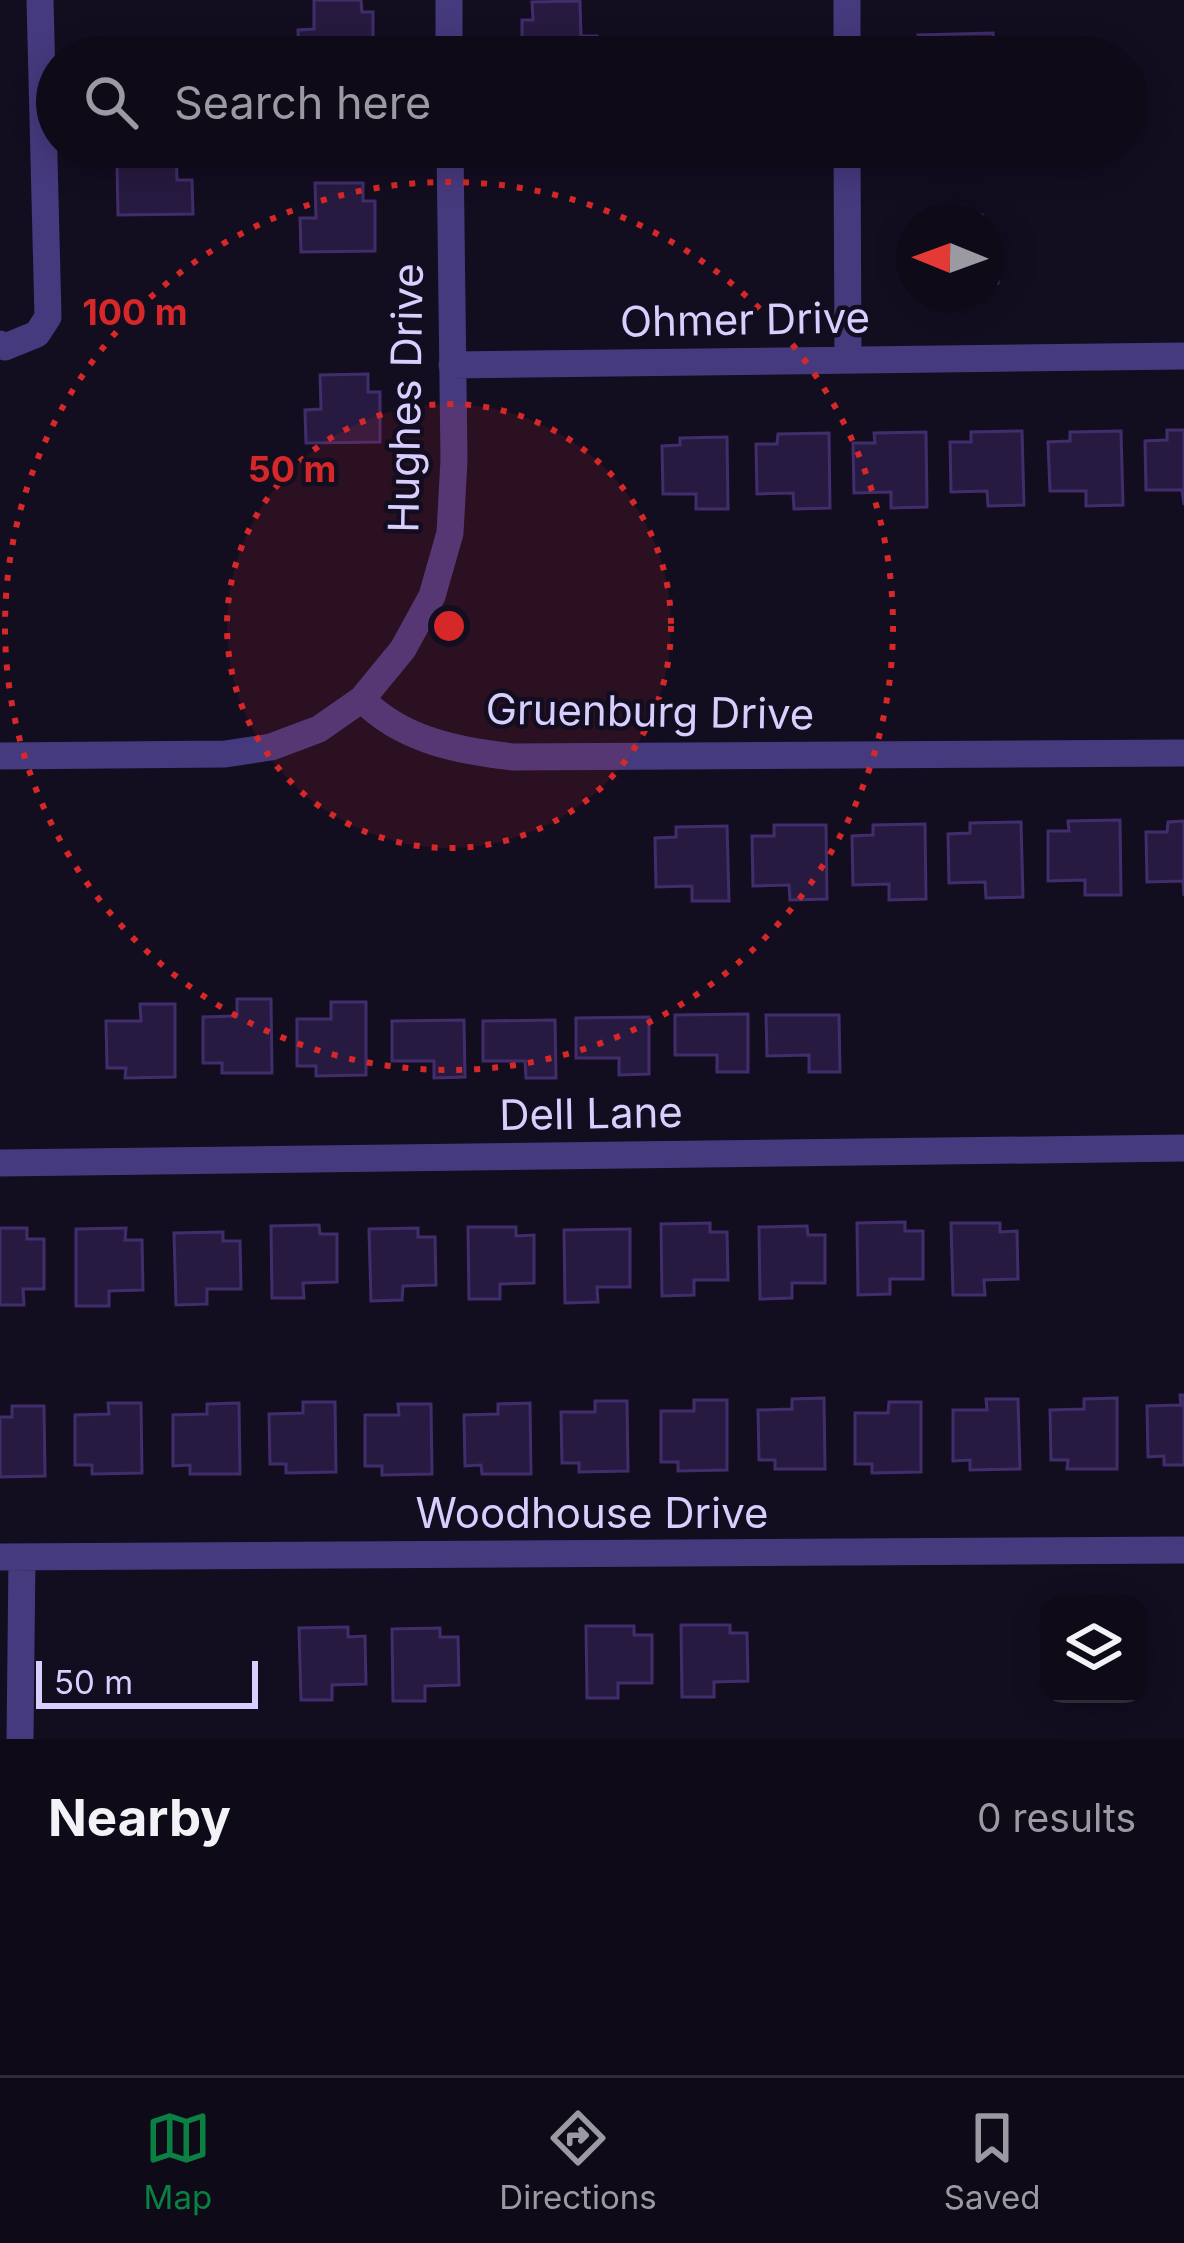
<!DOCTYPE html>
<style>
:root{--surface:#0e0a18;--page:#1c1825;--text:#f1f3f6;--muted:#9b9aa2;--line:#2e2b37;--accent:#0b8043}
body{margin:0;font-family:Inter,sans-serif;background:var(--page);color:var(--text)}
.controls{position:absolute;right:36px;bottom:36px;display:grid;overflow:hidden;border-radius:24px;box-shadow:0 6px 30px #0003}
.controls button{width:108px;height:108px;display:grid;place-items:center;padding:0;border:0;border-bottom:3px solid var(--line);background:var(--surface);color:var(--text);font:60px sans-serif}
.compass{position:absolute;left:896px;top:204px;width:108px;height:108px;border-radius:50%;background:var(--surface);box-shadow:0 6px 30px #0003;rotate:271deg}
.scale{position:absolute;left:36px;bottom:30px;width:222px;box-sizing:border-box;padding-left:12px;border:6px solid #dacefe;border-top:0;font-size:33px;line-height:42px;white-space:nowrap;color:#dacefe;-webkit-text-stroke:9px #130d20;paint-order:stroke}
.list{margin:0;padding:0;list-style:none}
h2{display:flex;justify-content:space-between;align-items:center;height:156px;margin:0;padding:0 48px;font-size:51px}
h2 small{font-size:39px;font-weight:400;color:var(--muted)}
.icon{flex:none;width:66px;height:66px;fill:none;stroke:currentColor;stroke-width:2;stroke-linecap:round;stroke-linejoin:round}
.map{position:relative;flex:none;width:1184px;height:1739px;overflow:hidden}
.search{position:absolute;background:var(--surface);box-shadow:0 6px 30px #0003;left:36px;right:36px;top:36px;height:132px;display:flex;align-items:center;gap:30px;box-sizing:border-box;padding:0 42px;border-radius:66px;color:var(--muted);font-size:45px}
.sheet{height:336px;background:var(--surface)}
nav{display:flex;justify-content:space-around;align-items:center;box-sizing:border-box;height:168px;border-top:3px solid var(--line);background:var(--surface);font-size:33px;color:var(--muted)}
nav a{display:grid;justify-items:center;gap:6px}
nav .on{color:var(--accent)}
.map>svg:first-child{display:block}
</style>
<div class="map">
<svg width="1184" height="1739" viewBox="0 0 1184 1739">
<rect width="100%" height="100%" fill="#130d20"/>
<path fill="#271a40" stroke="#422d6c" stroke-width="3" d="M314,0h47l1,12h11v45h-74l-1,-27 16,-1z
M580,1l1,35h16v21h-75v-37h11l-1,-18z
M993,33l1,24h-75l-1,-22z
M126,51h48v6h-47z
M128,147h48l1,33h15l1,34 -75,1 -1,-50 11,-1z
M295,147h74v10l-74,1z
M315,183h48v18h12v50l-74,1 -1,-34h16z
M982,215v7h-48v-6z
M986,250h12v33h-12z
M368,374v18h12v50l-74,1 -1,-33 16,-1 -1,-34z
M1167,430h17v75l-2,-15h-36l-1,-49 22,-1z
M1022,431l2,74 -36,1 -1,-15 -36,1 -1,-50h21v-10z
M1121,431l2,74 -37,1v-15h-36l-2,-49 22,-1v-9z
M926,432l1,75 -36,1v-16l-37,1 -1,-50h22l-1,-10z
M829,433l1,75 -36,1 -1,-16 -36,1 -1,-50h21l1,-10z
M727,437l1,72h-32v-15h-33l-1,-48 18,-1v-7z
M1120,820l1,75h-36v-15l-37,1v-50h21l-1,-10z
M1184,821v75l-1,-15 -36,1 -1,-50h21l1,-10z
M1021,822l2,75 -37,1 -1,-16 -36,1 -1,-49 22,-1v-10z
M925,824l1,75 -37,1v-16l-36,1 -1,-49 21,-1v-10z
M774,825h52l1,74 -37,1 -1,-15 -36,1 -1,-50h22z
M727,826l2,75h-37v-15l-36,1 -1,-49 21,-1v-10z
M237,999h34l1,74h-50v-10h-19v-46l34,-1z
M331,1002h35v73l-50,1v-10h-19v-47h34z
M140,1004h35v73l-50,1 1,-10h-19l-1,-47h35z
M748,1014v58h-31v-17h-42v-40z
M766,1015h73l1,57h-31v-17l-42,1z
M649,1017v57l-30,1v-17h-43v-40z
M464,1020l1,57 -31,1v-17h-42v-40z
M555,1020l1,58h-30l-1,-17h-42v-40z
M905,1222v9h18v48h-33v15l-32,1 -1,-72z
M710,1223v9h17l1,48h-34v15l-32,1 -1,-72z
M951,1223h49v9l17,-1 1,48 -34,1 1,15h-32z
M319,1225l1,9h17v48l-34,1 1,15h-32l-1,-72z
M807,1226l1,9h17v48h-33v15l-32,1 -1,-72z
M468,1227h48v9l18,-1v48l-34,1v15h-31z
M0,1228h27v11h17v50h-21l1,16h-24z
M126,1228l-1,12h17l1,50 -34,1v15h-33v-77z
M418,1228v9h17l1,48 -33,1 -1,14 -31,1 -2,-72z
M630,1229v58h-33l1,15 -33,1 -1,-73z
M223,1232v9h17l1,48h-34v15l-31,1 -2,-72z
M1180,1395h4v70h-20v-9l-16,1 -1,-51 34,-1z
M824,1398l1,71h-50v-9h-16l-1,-50 34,-1v-10z
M1117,1398v71h-50l1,-9h-17l-1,-50 34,-1v-10z
M986,1399h32l2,70 -50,1v-10l-17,1v-51h34z
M694,1400h33v70l-49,1v-9h-17v-51h33z
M595,1401h32l1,70 -49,1v-9h-17l-1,-51h34z
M303,1402h32l1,70 -50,1v-9h-16l-1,-50 34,-1z
M889,1402h32v70l-49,1v-9h-17v-51h33z
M108,1403h33l1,70 -50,1v-9h-17v-50l34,-1z
M239,1403l1,71h-50v-9l-17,1v-51l34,-1v-10z
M530,1403l1,71h-49l-1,-9 -16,1 -1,-51 34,-1v-10z
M398,1404h33l1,70 -50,1v-9h-17v-51h34z
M12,1406h32l1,70 -45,1v-60h12z
M681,1625h49v8h17l1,48 -34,1v15h-32z
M586,1626h48v9h18v48h-34v15h-31z
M348,1627v10l17,-1 1,48 -34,1v15h-31l-2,-72z
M440,1628v9h18l1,48 -34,1v15h-32l-1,-72z
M1057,1694h32v5l-32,1z"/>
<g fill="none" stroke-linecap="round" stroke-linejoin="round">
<path stroke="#463a7e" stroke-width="27" d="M449,0v57
M847,0v57
M847,147l1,213
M0,344l5,3 32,-13 11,-17 -8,-317
M452,365l732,-9
M362,699c39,41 97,52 151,58l671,-4
M0,756l225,-2 46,-7 48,-18 43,-30 41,-50 29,-53 18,-63 4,-73 -4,-313
M0,1163l1184,-15
M0,1557l1184,-7
M20,1739l2,-182"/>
</g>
<circle cx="449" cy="626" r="222" fill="#d62828" fill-opacity=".12"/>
<g fill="none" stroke="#d62828" stroke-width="6" stroke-dasharray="6 12">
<circle cx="449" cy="626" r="222"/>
<circle cx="449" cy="626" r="444"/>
</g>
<g text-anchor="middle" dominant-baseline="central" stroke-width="9" stroke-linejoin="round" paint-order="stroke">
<g font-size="42" fill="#dacefe" stroke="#130d20">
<text transform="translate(745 319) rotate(-1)">Ohmer Drive</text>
<text transform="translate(405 398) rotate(-89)">Hughes Drive</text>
<text transform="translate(650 711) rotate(1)">Gruenburg Drive</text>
<text transform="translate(591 1113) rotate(-1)">Dell Lane</text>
<text x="592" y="1512">Woodhouse Drive</text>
</g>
</g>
<circle cx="449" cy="626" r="18" fill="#d62828" stroke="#130d20" stroke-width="6"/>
<g font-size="36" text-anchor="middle" font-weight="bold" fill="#d62828" stroke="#130d20" stroke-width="9" stroke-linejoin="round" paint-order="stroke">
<text x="135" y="325">100 m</text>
<text x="292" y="482">50 m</text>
</g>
</svg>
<div class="controls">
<button><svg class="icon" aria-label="layers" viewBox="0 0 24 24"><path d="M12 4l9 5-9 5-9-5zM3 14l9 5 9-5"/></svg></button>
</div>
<svg class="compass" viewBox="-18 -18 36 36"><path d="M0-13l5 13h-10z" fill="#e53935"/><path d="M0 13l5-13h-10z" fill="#9b9aa2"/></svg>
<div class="scale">50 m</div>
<div class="search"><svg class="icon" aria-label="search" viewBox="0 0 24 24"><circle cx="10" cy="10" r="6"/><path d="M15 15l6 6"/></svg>Search here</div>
</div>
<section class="sheet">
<h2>Nearby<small>0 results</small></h2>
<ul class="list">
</ul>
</section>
<nav>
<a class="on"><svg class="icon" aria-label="map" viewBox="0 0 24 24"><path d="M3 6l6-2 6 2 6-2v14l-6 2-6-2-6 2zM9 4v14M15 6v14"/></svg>Map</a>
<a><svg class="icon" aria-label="directions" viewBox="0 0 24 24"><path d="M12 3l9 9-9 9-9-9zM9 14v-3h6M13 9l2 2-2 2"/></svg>Directions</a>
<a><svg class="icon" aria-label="saved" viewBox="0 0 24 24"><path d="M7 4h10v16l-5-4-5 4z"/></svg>Saved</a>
</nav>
